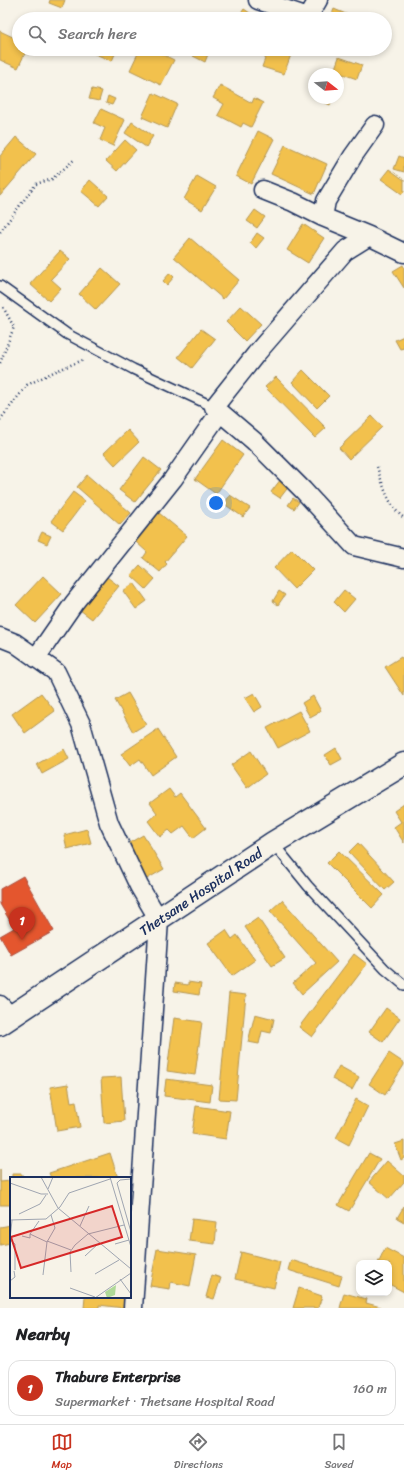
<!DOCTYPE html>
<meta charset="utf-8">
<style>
:root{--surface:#fff;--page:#f6f6f6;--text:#202124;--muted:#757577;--line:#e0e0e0;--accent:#c8321e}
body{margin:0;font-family:Sriracha,sans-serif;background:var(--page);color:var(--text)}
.controls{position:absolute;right:12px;bottom:12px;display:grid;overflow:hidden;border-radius:8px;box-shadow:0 2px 6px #0003}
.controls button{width:36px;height:36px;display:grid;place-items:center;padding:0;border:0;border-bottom:1px solid var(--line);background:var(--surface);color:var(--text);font:20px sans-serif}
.compass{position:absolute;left:308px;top:68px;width:36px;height:36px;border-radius:50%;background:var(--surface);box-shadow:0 2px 6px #0003;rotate:107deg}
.you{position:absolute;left:216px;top:503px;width:14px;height:14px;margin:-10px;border:3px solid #fff;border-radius:50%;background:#1a73e8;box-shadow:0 0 0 6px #1a73e833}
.badge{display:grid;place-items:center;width:26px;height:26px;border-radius:50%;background:var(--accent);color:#fff;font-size:13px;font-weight:700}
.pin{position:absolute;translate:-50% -33px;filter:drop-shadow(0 1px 2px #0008)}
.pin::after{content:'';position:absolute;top:21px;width:14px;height:12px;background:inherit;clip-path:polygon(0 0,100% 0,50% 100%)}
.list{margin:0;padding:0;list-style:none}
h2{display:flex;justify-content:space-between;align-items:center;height:52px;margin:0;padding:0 16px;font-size:17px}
h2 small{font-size:13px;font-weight:400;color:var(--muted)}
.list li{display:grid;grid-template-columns:26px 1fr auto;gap:12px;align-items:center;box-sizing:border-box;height:56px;margin:0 8px 8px;padding:0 8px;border:1px solid var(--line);border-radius:12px}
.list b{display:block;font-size:15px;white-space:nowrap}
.list p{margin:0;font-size:13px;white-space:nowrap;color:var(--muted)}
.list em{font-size:13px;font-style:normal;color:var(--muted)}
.icon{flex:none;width:22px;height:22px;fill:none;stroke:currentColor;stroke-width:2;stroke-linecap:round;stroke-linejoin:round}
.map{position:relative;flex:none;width:404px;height:1308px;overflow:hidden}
.search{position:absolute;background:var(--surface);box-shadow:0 2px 6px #0003;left:12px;right:12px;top:12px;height:44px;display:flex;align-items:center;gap:10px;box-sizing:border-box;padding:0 14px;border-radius:22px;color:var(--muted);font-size:15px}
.sheet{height:116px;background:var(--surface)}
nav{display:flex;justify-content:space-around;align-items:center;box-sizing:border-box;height:56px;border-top:1px solid var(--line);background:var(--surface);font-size:11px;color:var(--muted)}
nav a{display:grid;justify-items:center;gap:2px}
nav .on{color:var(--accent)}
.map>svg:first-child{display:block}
</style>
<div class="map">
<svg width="404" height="1308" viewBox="0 0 404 1308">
<rect width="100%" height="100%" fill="#f7f3e8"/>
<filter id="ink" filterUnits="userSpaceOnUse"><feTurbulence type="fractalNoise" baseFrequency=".025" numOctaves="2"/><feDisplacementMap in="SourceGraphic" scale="8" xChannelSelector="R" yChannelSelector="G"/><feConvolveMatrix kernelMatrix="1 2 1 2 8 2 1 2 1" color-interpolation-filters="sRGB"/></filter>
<g filter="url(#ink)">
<path fill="#f2c14e" stroke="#b29553" d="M50,0h15l-3,8 -13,-5z
M244,9l15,10h-22z
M334,9l19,8 -1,2h-22z
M63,15l11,4h-13z
M0,31l19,9v9h8l-9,19 -18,-8z
M83,49h34l-5,12z
M140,49h12l22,11 -13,25 -31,-15z
M196,49h14l-5,13 -12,-6z
M263,49h30l-9,25 -22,-7 4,-11 -5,-2z
M339,57l23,8 -5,14 -23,-8z
M220,85l32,18 2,-5 9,5 -12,24 -8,-4 -2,4 -23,-12 6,-11 -11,-6z
M92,89l10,2 -3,10 -10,-2z
M153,93l24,11 -10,24 -25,-11z
M108,96l7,3 -3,6 -6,-2z
M316,98h17l-3,7z
M101,109l24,11 -12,26 -13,-6 5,-12 -11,-5z
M132,122l21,14 -7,11 -21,-14z
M258,131l16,8 -23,45 -15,-8z
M16,137l20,17 -36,42v-40z
M125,140l11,10 -19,21 -11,-10z
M285,145l42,19 -13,30 -43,-20z
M399,156l5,2v14l-10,-3z
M389,169l15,11v12l-2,2 -21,-15z
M197,176l19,11 -14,23 -18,-11z
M90,180l18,16 -9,10 -18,-15z
M255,210l10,7 -8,11 -10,-7z
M303,224l21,14 -16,25 -21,-13z
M257,233l7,5 -8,10 -6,-5z
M190,238l49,42 -16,19 -49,-42z
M60,251l10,8 -19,20 10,9 -12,13 -19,-17z
M403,265l1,2v21l-11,-17z
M102,268l18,16 -24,26 -17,-16z
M170,273l4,4 -7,8 -4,-4z
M241,306l20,18 -16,17 -19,-19z
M201,329l14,10 -23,29 -14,-11z
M404,336v12l-4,1 -5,-9z
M303,370l26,26 -12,12 -25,-26z
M276,377l50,51 -11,10 -50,-51z
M372,416l10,11 -33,32 -10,-11z
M128,430l11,12 -24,23 -11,-12z
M223,440l20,15 -27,39 -21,-15z
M144,457l17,13 -26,32 -16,-12z
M87,475l44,38 -11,12 -43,-38z
M281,479l9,6 -10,13 -9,-6z
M73,492l12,9 -22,29 -12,-9z
M230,495l20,13 -7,9 -19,-13z
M293,498l6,4 -5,7 -6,-4z
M159,513l28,23 -22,26 2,2 -7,8 -17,-14 4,-6 -11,-10z
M42,532l9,4 -4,8 -9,-4z
M292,549l21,21 -19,19 -20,-21z
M140,565l15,14 -9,10 -15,-14z
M43,576l19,18 -27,29 -19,-18z
M107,577l12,9 -27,33 -12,-9z
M134,583l13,18 -11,8 -13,-18z
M344,590l11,9 -11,13 -10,-10z
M279,591l6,4 -7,10 -5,-4z
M401,657l3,4v35l-19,-29z
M41,693l14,18 -30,22 -13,-19z
M128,693l18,31 -13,8 -18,-32z
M254,693l8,14 -8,5 -9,-14z
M313,696l8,15 -11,6 -8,-14z
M299,711l11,20 -32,17 -11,-20z
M158,729l18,28 -25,18 -11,-16 -10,7 -9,-12z
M336,748l6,11 -11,6 -6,-10z
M64,749l5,10 -27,15 -5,-10z
M251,751l15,23 -19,14 -16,-23z
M169,789l6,8 5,-4 26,35 -13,10 -9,-12 -11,8 -4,-4 -9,7 -12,-16 9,-8 -7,-10z
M404,804v39l-10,-16 7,-5 -7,-11z
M87,829l4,14 -24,6 -3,-14z
M143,835l21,34 -19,11 -21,-34z
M358,843l36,39 -9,8 -36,-38z
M339,851l45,44 -12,13 -45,-45z
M282,900l55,62 -35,32 -9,-11 23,-20 -46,-52z
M258,918l27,40 -13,8 -27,-39z
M226,930l6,9 5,-4 18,25 -23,16 -24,-33z
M354,954l13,10 -55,73 -13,-10z
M188,982l13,2 -2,11 -25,-4 1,-8 13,2z
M229,993l17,2 -10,105 -17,-1z
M386,1008l14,10 -17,24 -14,-10z
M255,1014l19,5 -3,14 -9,-2 -3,13 -11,-2z
M174,1018l28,4 -7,53 -28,-4z
M389,1053l15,10v2l-19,30 -16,-11z
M339,1066l20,11 -7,13 -20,-11z
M121,1077l3,44 -20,2 -3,-45z
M166,1079l46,6 -2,17 -46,-6z
M68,1084l3,18 5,-1 4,26 -23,4 -7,-44z
M356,1099l12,7 -19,39 -13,-7z
M196,1106l34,5 -4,28 -34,-5z
M404,1141v17l-3,2 -6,-16z
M110,1153l8,25h-67l-2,-5z
M369,1153l11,6 -31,52 -11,-6z
M387,1161l17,15v6l-15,17 -20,-17z
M0,1169v13l11,-1v24h-11z
M12,1174h10v4h-10z
M404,1206v16l-7,-4z
M192,1219l25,3 -2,22 -26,-3z
M11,1225v18l-11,2v-18z
M385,1248l19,10v34l-15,-8v-21h-11z
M157,1249l39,6 -6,31 -19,-4 -1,7 -20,-3z
M241,1252l39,10 -6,26 -39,-9z
M291,1260l51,16 -3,10 -51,-16z
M212,1275l9,3 -7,21 -8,-2z
M299,1288l23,8 -4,12h-25z
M344,1293l23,6 -1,4 15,4v1h-41z
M85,1297h40l-1,11 -25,-3v3h-15z"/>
<path fill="#e4572e" stroke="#a84b3c" d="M23,876l31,55 -43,24 -11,-19 14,-8 -14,-24v-15z"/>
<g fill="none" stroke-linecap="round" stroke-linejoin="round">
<g stroke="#1b2f5e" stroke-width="12">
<path id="lane" d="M0,286l67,48 66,35 81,38
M273,843l35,43 77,83 19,16"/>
</g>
<g stroke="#1b2f5e" stroke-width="21">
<path id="street" d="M258,0l50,17 10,-17
M263,190l30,12 30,15
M369,236l-46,-19 3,-16 27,-45 22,-31
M404,253l-35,-17 -24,15 -89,103 -42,53 40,34 49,49 51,56 50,12
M0,637l15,6 41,29 25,52 28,99 30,63 20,34 -26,388
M36,658l38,-55 99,-124 47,-67
M0,1005l11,12"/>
</g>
<g stroke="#1b2f5e" stroke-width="25">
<path id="secondary" d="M0,1024l273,-181 131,-79"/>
</g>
<path stroke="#1b2f5e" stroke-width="2.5" stroke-dasharray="1 3" stroke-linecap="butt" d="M0,232l36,-48 16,-5 23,-20
M0,363l14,-36 -11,-20
M0,420l27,-35 29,-14 27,-11
M377,467c6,18 11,39 27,51"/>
<use href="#lane" stroke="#f7f3e8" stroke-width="9"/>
<use href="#street" stroke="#f7f3e8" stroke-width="18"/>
<use href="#secondary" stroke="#f7f3e8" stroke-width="22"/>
</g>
</g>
<g text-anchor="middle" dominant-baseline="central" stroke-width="4" stroke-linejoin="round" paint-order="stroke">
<g font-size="14" fill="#1b2f5e" stroke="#f7f3e8">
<text transform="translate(201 892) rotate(-34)">Thetsane Hospital Road</text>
</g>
</g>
<g transform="translate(10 1177)">
<rect width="121" height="121" fill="#f7f3e8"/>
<path d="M106,108l-1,10 -8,3 -2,-6z" fill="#afd997"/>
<path fill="none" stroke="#9fa5b1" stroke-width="1" d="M31,0l17,31 73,61M100,0l21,70M121,2l-11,1 -3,3 14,49M0,6l31,11h7M38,12l5,-12M9,37l21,-10 6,-9M0,43l36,-1 14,-12 9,-14 41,-14M29,44l-9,13 17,8 8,-14 -4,-13M70,49l9,-20M12,59l8,2v-4M0,63l5,4v26M0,63l2,-20M37,64l24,9M105,67l14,-4M75,79l14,-13M61,95l-1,-20 5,-7 13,-11 36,-9M85,97l24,-14M33,98l4,-33M110,102l11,15M0,104l5,-4 -1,-6M60,111l25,9M85,121l36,-25"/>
<path fill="#d62828" fill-opacity="0.15" stroke="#d62828" stroke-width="2" d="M102,29l10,31 -101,31 -10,-31z"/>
<rect width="121" height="121" fill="none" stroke="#1b2f5e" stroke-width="2"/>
</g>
</svg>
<div class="controls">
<button><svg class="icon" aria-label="layers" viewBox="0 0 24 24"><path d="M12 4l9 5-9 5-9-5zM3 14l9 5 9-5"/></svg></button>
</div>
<svg class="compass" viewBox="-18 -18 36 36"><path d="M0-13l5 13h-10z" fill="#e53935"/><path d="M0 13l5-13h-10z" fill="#757577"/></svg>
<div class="you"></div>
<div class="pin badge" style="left:22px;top:940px">1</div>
<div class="search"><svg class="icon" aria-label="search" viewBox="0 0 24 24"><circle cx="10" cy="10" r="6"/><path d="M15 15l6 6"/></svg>Search here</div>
</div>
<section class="sheet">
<h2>Nearby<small></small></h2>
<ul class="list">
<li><span class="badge">1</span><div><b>Thabure Enterprise</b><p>Supermarket · Thetsane Hospital Road</p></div><em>160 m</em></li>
</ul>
</section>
<nav>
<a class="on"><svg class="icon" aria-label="map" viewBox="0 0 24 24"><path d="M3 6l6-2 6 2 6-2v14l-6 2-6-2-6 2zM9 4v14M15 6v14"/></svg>Map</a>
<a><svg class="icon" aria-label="directions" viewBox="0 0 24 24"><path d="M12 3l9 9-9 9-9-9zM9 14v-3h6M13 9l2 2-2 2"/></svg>Directions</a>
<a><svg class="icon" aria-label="saved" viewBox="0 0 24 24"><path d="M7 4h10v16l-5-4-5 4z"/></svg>Saved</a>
</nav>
